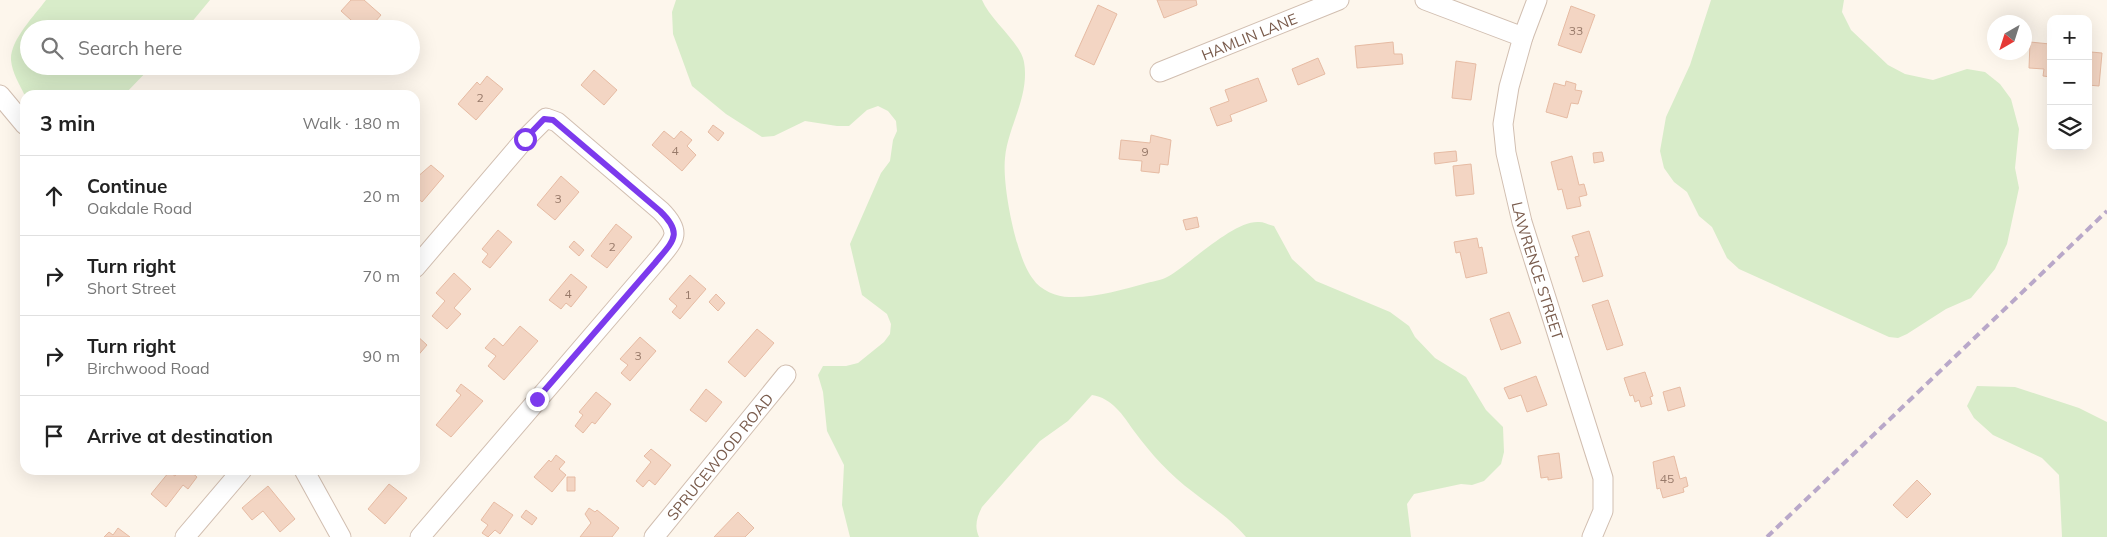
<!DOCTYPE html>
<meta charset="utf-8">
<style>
:root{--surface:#fff;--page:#f2f2f2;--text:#222;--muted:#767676;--line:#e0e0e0}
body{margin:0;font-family:Mulish,sans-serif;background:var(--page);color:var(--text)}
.controls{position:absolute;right:15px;top:15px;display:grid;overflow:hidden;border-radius:10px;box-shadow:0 5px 20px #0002}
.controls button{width:45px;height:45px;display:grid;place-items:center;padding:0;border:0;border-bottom:1px solid var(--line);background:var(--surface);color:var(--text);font:25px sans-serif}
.compass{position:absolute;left:1987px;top:15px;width:45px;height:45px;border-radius:50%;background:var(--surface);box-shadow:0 5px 20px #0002;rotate:219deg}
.stop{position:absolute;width:15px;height:15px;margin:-11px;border:4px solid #7c3aed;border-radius:50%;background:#fff}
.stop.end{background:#7c3aed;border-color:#fff;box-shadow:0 1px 5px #0008}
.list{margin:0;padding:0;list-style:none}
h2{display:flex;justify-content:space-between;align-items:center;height:65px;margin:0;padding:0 20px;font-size:21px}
h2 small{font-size:16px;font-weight:400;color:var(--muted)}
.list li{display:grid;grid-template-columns:32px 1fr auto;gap:15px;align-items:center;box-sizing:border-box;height:80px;padding:0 20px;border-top:1px solid var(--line)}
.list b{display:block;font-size:19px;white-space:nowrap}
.list p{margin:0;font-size:16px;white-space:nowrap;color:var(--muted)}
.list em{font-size:16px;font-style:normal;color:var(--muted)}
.icon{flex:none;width:28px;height:28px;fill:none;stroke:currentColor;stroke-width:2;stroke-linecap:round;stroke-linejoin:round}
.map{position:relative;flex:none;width:2107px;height:537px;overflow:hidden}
.search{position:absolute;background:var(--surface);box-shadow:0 5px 20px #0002;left:20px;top:20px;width:400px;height:55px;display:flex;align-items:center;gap:12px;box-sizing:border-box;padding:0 18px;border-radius:28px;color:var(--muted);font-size:19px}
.panel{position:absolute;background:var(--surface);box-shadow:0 5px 20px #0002;left:20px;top:90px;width:400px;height:385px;border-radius:15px}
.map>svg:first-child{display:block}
</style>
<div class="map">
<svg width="2107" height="537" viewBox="0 0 2107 537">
<rect width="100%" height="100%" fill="#fdf6ec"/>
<path fill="#d8ecc9" d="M46,0h164l-24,29h-157v37h123l-28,29 -99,1c-5,-11 -13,-23 -14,-36 -1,-20 24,-45 35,-60z
M676,0h306c8,20 39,43 42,62 6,34 -16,64 -19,96 -3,27 11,100 28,121 7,11 24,18 36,18 27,1 52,-7 78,-14 7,-2 16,-3 22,-7 21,-12 65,-56 90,-54 5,0 10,3 15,4l18,33 24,22 74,31 19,14 6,11 20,21 31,19 20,33 17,17 1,25 -3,12 -17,17 -12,4 -11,-1 -47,10 -7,10 4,33h-165c-16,-19 -34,-30 -53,-45 -23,-17 -42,-38 -59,-61 -11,-16 -22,-33 -42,-36l-24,26 -28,20 -58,66c-5,10 -8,19 -3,30h-129l-8,-32 2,-40 -17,-34 -4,-39 -5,-17 5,-9h23l12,-3 26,-21 6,-8 1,-10 -4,-10 -25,-19 -12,-51 31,-71 9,-12 3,-21 4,-9 -1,-10 -8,-10 -10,-5 -11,4 -18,16h-12l-32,-5 -31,15 -12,1 -36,-23 -34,-28 -19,-52 -1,-22z
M1711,0h133l-2,12 9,18 37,35 17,9 28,6 34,-11 18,3 15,12 11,15 8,30 -4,39 4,20 -12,56 -12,25 -24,29 -25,11 -39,25 -9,4 -9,-1 -150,-68 -12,-11 -15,-31 -13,-11 -12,-24 -13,-10 -10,-14 -4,-17 6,-34 24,-52z
M1977,386l38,1 64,21 28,14v115h-45l-3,-62 -17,-17 -49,-23 -19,-17 -7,-12z"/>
<path fill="#f3d5c3" stroke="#e6bba3" d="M351,0h13l17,15 -12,14h-8l-20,-18z
M1157,0h39l1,5 -33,13z
M1098,5l19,9 -23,51 -19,-9z
M1571,6l24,9 -14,38 -23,-8z
M2050,40l1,37 -8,-1 1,-7 -15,-1 1,-26 20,2z
M1393,42l1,12h8l1,10 -46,4 -2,-22z
M2088,42h3v10l11,1 -3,33 -11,-1z
M1318,58l7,16 -27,11 -6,-16z
M1456,61l20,3 -5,36 -19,-2z
M594,70l23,20 -13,15 -23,-20z
M487,76l16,13 -27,31 -18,-16 19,-22 3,3z
M1258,78l9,23 -37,14 2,6 -15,5 -7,-18 19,-7 -4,-11z
M1566,81l10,3 -1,6 7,1 -4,13 -7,-1 -4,15 -21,-6 8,-29 11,3z
M713,125l11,8 -6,8 -10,-9z
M664,131l10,8 7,-8 11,9 -5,6 9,9 -14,16 -30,-26z
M1151,135l20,5 -3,25 -8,-1 -1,9 -18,-2 1,-10 -23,-2 2,-19 29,3z
M1456,151l1,10 -22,3 -1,-11z
M1602,152l2,9 -10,2 -1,-10z
M1572,156l7,29 5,-1 3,11 -8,2 2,9 -14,3 -5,-20 -4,1 -7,-28z
M1471,164l3,30 -18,2 -3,-30z
M431,165l13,11 -22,26 -7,-6v-17z
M561,176l18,16 -24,28 -18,-15z
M1197,217l2,10 -13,3 -3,-10z
M616,224l16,13 -25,31 -16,-12z
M498,230l14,12 -22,26 -8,-6 6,-8 -6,-5z
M1589,231l14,45 -20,6 -8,-25 4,-1 -7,-20z
M1477,238l2,10 3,-1 5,26 -21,5 -6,-26 -4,1 -2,-11z
M574,241l10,9 -5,6 -10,-9z
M454,273l17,16 -17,19 7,6 -14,15 -15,-13 13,-15 -9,-8z
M571,274l16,13 -16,20 -5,-4 -5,6 -12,-9z
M690,275l16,14 -26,30 -8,-7 5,-6 -8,-7z
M716,294l9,9 -7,8 -9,-9z
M1608,300l15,45 -16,5 -15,-45z
M1509,312l12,31 -20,7 -11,-31z
M520,326l18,15 -34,39 -16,-14 8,-10 -11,-8 9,-10 9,8z
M757,329l17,14 -29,34 -17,-15z
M415,334l12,11 -12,14z
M640,337l16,14 -26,30 -9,-8 7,-8 -8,-6z
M1645,372l8,24 -3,1 2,7 -11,3 -2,-7 -4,2 -2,-7 -3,1 -6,-18z
M1536,376l11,29 -20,7 -6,-17 -12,4 -5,-11z
M461,384l22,17 -32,36 -15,-12 25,-30 -5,-4z
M1680,387l5,19 -17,5 -5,-19z
M706,389l16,13 -16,20 -16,-12z
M596,392l15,12 -16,20 -3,-2 -9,11 -8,-7 8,-11 -4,-3z
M651,449l20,16 -16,20 -6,-5 -6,7 -7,-6 15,-19 -7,-6z
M1559,453l3,25 -14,2v-3l-7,1 -3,-22z
M556,455l9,7 -6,7 7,6 -14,17 -18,-15 15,-17 2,2z
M1674,456l6,23 6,-2 2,9 -5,2 1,4 -21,6 -3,-10 -3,1 -4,-27z
M180,470h9l8,7 -9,12 -5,-4 -17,22 -15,-13 18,-22 6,4z
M567,477h8v14h-8z
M1917,480l14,14 -24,24 -14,-13z
M389,484l18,14 -22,26 -17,-15z
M268,486l27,33 -15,13 -17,-21 -11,9 -10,-12z
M494,502l19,13 -13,19 -5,-4 -7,7 -6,-4 6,-8 -7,-5z
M589,508l6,4 2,-2 22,18 -7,9h-32l11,-14 -6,-9z
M526,510l11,8 -5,7 -11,-8z
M738,512l16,16 -9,9h-31z
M118,528l12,9h-26l5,-5 4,3z"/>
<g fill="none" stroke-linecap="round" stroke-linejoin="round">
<g stroke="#d1beb0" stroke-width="21">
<g id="minor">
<path d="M1425,0l98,37"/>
<path id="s1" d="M1537,0l-14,37 -14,50 -6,37 3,29 16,69 81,256v33l-11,26"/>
<path id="s2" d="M1160,72l179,-72"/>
<path d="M0,95l25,30"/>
<path d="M415,268l110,-129 21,-21 11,4 104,89c23,23 12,30 -6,52l-235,274"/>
<path d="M304,470l37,67"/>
<path d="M185,537l57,-67"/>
<path id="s3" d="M654,537l132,-162"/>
</g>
</g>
<use href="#minor" stroke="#fff" stroke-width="19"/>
<path stroke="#b9a8c9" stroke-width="4" stroke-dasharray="8 5" stroke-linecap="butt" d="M1767,537l340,-326"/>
</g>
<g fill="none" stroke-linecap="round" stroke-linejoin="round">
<path stroke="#7c3aed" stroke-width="6" d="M525,139l19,-20 9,1 107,91c24,23 13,30 -5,52l-118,136"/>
</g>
<g text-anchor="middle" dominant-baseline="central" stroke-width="4" stroke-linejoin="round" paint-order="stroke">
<g font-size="12" fill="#987a6a">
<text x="1576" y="30">33</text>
<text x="480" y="97">2</text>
<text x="675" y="150">4</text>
<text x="1145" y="151">9</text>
<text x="558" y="198">3</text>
<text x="612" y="246">2</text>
<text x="568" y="293">4</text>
<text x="688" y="294">1</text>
<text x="638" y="355">3</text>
<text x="1667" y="478">45</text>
</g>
<g font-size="15" fill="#7a5c4d" stroke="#fffaf3">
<text stroke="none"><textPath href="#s2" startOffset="96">HAMLIN LANE</textPath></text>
<text stroke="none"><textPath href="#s1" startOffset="280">LAWRENCE STREET</textPath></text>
<text stroke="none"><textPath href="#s3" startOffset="104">SPRUCEWOOD ROAD</textPath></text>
</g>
</g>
</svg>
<div class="controls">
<button>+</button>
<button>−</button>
<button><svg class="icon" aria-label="layers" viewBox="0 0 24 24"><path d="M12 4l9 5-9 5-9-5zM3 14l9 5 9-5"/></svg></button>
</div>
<svg class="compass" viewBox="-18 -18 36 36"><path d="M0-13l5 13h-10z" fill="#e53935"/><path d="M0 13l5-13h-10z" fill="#767676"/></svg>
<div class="stop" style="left:525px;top:139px"></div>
<div class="stop end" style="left:537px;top:399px"></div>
<div class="search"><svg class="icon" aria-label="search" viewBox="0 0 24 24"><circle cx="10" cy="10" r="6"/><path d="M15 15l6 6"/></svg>Search here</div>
<section class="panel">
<h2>3 min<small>Walk · 180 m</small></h2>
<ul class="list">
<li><svg class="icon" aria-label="ahead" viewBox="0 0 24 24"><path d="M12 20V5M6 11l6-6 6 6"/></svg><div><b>Continue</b><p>Oakdale Road</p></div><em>20 m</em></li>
<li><svg class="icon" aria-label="right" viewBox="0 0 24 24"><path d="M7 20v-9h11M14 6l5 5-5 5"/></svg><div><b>Turn right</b><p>Short Street</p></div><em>70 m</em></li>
<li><svg class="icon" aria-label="right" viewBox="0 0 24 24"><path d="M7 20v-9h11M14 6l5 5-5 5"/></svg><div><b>Turn right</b><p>Birchwood Road</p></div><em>90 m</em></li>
<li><svg class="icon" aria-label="arrive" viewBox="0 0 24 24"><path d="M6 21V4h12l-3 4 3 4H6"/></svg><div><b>Arrive at destination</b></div></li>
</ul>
</section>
</div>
